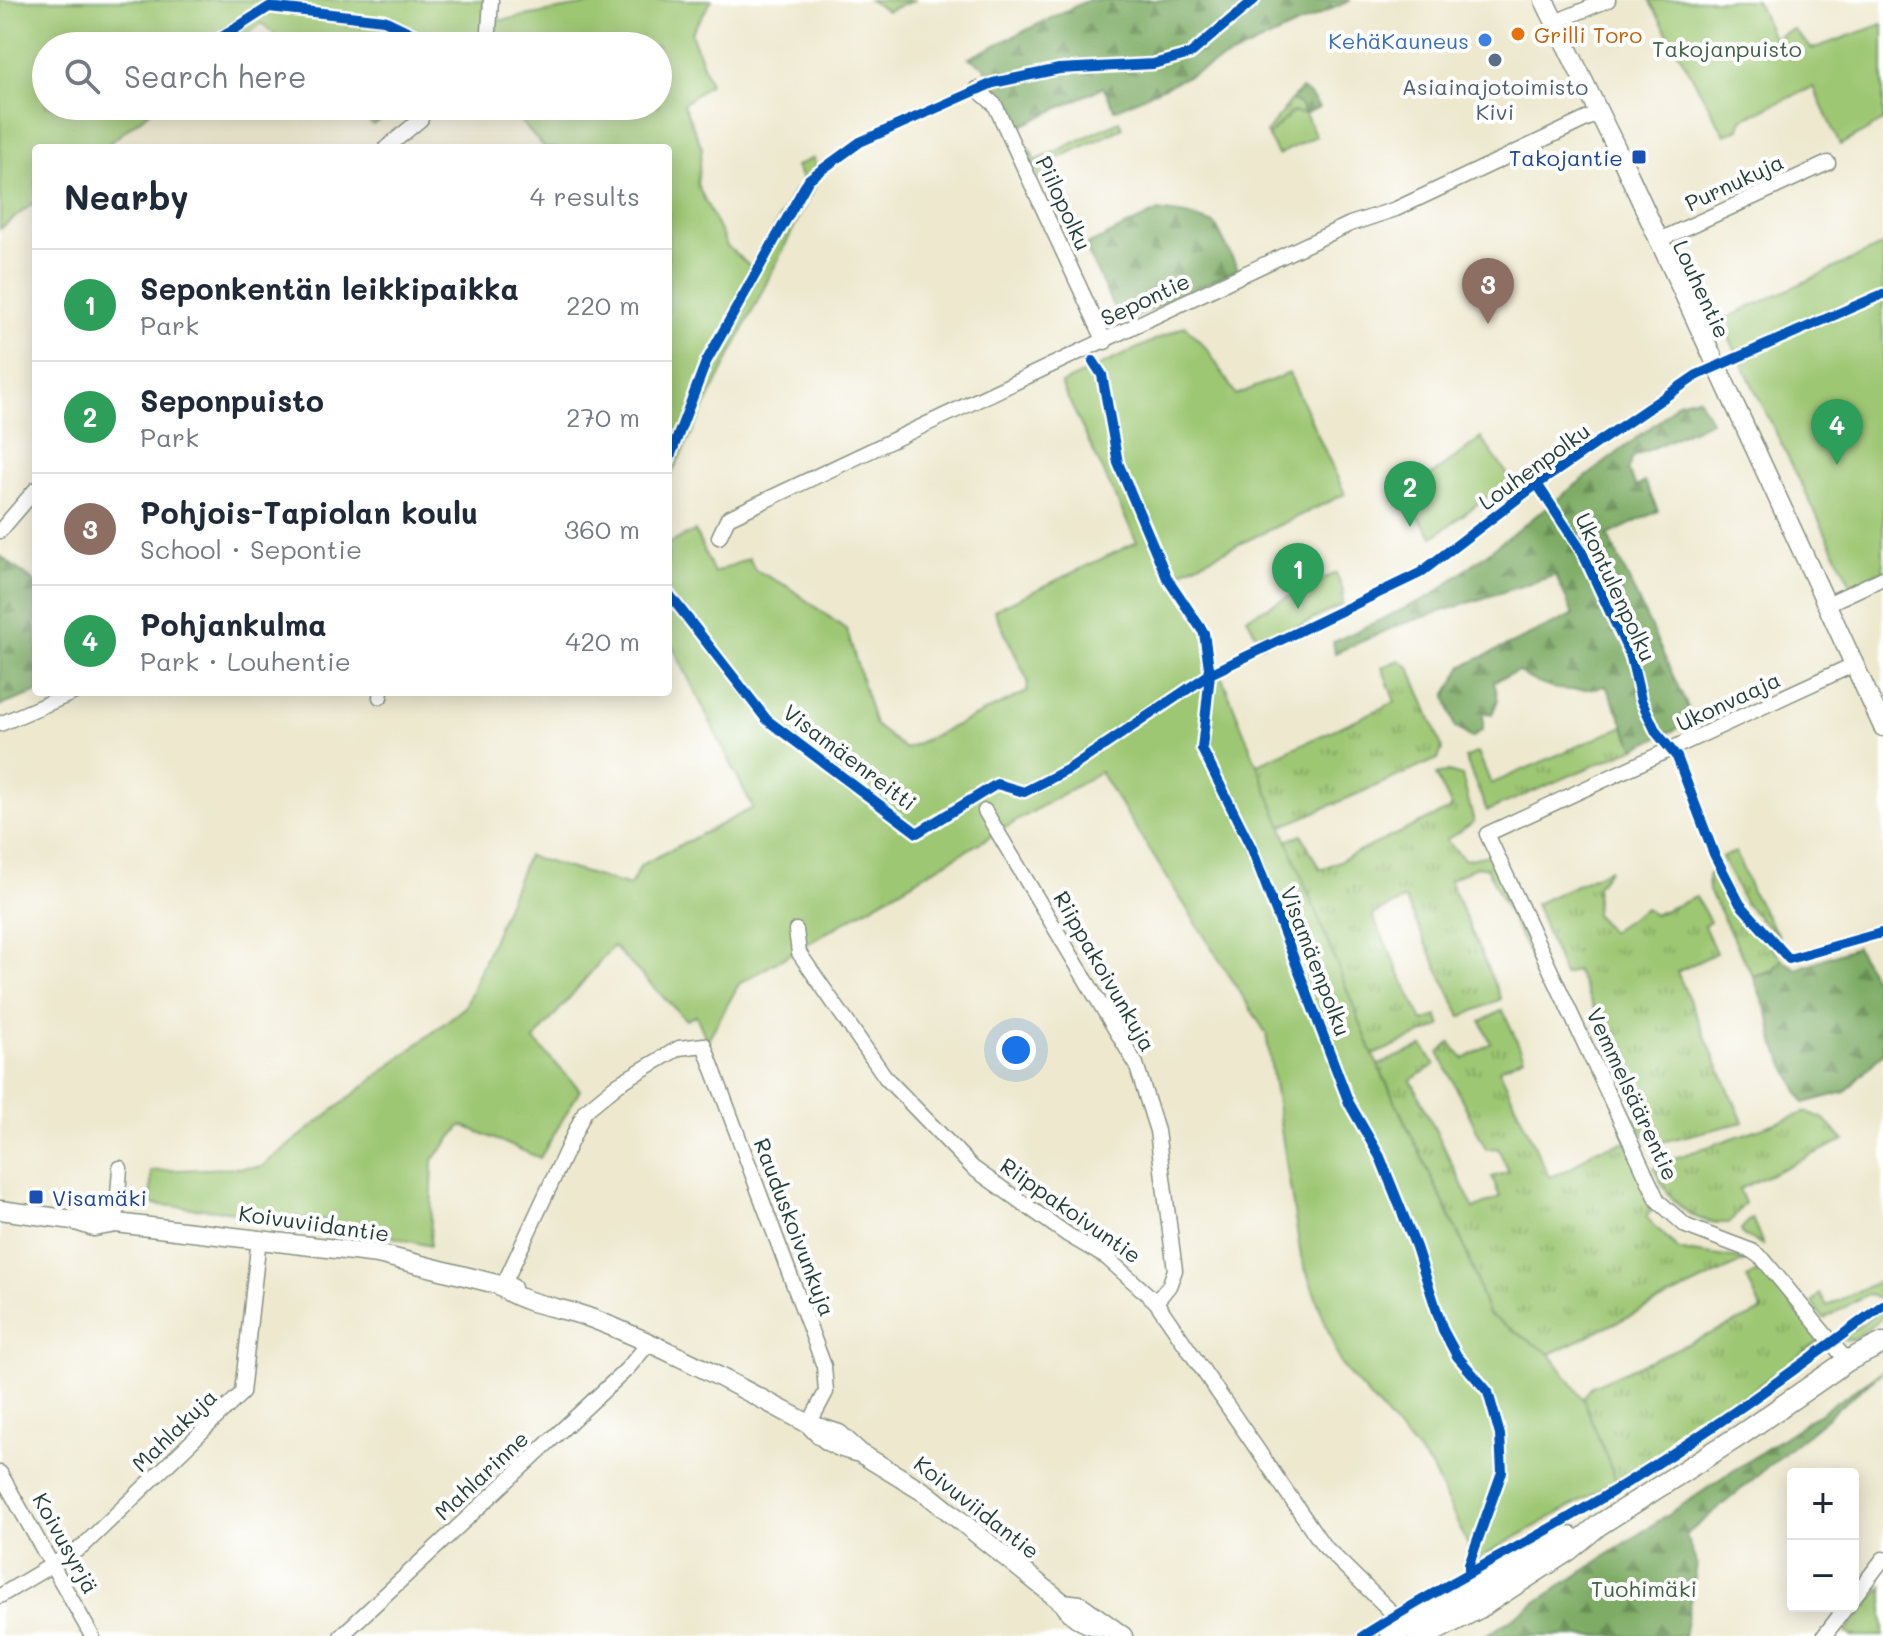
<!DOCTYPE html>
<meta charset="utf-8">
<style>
:root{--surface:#fff;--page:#f6f6f7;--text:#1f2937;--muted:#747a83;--line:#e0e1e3;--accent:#c8321e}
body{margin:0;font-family:Mali,sans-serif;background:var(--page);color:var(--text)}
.controls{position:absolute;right:24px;bottom:24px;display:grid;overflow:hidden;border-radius:8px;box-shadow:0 4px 20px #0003}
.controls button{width:72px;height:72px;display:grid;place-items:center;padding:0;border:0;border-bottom:2px solid var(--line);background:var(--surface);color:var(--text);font:40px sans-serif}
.you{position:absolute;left:1016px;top:1050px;width:28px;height:28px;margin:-20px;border:6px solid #fff;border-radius:50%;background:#1a73e8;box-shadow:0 0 0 12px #1a73e833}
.badge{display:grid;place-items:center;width:52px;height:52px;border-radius:50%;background:var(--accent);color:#fff;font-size:26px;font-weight:700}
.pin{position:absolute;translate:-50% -66px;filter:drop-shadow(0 2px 4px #0008)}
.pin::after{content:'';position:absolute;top:42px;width:28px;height:24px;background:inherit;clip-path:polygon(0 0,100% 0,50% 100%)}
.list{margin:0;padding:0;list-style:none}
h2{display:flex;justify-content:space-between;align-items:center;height:104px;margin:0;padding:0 32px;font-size:34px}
h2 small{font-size:26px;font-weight:400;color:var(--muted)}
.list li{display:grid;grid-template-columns:52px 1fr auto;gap:24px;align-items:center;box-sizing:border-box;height:112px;padding:0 32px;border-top:2px solid var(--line)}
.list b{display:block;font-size:30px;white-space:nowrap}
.list p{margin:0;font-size:26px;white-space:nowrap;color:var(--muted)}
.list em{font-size:26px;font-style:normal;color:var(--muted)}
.icon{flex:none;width:44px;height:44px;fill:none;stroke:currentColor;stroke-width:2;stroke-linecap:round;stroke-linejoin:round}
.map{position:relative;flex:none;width:1883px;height:1636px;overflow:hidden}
.search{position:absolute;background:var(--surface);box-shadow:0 4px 20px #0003;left:32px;top:32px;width:640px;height:88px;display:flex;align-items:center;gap:20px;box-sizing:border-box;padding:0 28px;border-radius:44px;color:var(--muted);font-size:30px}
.panel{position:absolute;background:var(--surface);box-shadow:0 4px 20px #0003;left:32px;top:144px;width:640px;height:552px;border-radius:8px}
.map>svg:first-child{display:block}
</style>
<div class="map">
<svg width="1883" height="1636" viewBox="0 0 1883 1636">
<defs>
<pattern id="grass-tufts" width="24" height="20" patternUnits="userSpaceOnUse" patternTransform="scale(2)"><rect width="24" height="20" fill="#9ec773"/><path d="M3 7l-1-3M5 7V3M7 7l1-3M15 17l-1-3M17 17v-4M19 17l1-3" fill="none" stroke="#80a35f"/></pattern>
<pattern id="forest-firs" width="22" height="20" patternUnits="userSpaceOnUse" patternTransform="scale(2)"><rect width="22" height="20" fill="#7eac65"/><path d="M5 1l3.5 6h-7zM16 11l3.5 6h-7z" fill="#678d54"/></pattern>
</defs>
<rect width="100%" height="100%" fill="#fff"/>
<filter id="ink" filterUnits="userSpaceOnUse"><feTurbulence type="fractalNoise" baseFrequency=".0125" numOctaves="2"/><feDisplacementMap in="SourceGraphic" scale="16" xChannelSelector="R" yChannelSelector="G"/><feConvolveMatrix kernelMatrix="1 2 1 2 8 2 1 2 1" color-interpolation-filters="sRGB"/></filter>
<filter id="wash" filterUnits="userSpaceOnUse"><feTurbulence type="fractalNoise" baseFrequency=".006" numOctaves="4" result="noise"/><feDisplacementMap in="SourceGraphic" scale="32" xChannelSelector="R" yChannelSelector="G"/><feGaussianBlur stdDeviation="1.8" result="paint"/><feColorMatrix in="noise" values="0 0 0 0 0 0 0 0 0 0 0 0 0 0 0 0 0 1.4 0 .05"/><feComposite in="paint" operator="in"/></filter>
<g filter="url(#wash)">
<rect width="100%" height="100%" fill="#ede8ce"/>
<path fill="url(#grass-tufts)" stroke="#5e8254" stroke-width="2" d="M1291,100l10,6 4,8 -13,-2 -24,24 -2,-3z
M1119,121l4,7 -80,37 4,11 -7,4 -13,-28 3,-2 6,11z
M1399,660l11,8 29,71 3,10 -4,10 -157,68 -25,-62 139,-63 -13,-35z
M1624,726l11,22 -148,63 -22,-53 13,-6 13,32z
M1448,772l14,4 12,46 -28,18 19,20 24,-5 54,115 -3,8 -53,-110 -9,-2 -29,14 52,119 -40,18 -56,-118 -33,16 51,107 14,-6 4,10 -68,29 -87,-214 16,-6 18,35 132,-62 -16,-33z
M1736,852l16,40 27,45 -34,-33 -23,-47z
M1716,868l23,44 43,47 -9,11 -20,6 -44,-85 -1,-15z
M1610,869l-13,17 -2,28 15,18 35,-24 8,7 43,-18 14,25 -6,4 12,27 -39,19 66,150 -89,22 -23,-23 13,-7 -68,-144 -12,5 -29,-71z
M1503,1010l21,47 -25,12 50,108 21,-8 24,-19 33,-8 28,65 -9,10 33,33 68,10 -197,94 -62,-39 -24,-69 -86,-181 45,-19 12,19 -24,15 63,129 26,-12 -8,-20 17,-5 -11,-24 -12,1 -47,-96 11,-10 14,16 27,-16 -10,-22z
M1807,1112l17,7 20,21 -105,49 6,14 -16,20c-38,2 -60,-22 -75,-55l7,-5z
M1752,1218l11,27 -20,-10 -2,-6z
M1762,1269l58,71 -69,51 -135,90 -33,-82 9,-13 170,-75 -15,-33z
M1883,1279v17l-4,3 -11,-5 -44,25 -12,-16 8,-10 7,13z
M1883,1308v9l-31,23 -11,-1z"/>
<path fill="url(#forest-firs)" stroke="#4e744c" stroke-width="2" d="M1088,0h263l-236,110 -12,-23 -84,40 -4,-12 -15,-15 -15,-33 -16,-9z
M1301,89l9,6 9,12 -14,7 -4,-8 -10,-6z
M1158,211l28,4 29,9 23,45 -107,50 -16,-8 -30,-65z
M1698,397l13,24 -78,36 -5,13 8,17 9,-5 13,29 -50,24 86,186 -59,27 -29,-62c-34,7 -60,7 -88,-15l-24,10 4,19 -6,14 -9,-1v16l-11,9 -17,-11 -9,-31 17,-30 110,-51 -17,-40 -157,50 -64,28 -2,-11 100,-47 227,-175 18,-18z
M0,556l36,27 2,109 -38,14z
M1856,947l27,47v59l-38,39 -41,11 -30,-60 -3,-21 -18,-46 20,-6 9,-11 14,10z
M1883,1371l-197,164 11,30 -13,71h-198z"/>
<path fill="#9ec773" stroke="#5e8254" stroke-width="2" d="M0,0h483l2,18 18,2 112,-20h97l-21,33 19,51 -27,20 19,44 -5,36 30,62 26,23 41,-78 10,-8 -8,-17 17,-8 7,17 -152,306v-333h-123l-39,-42h152v-60h-371l-25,-23 -29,23h-187v60h111l-54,42h-67v53l-36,28z
M869,0h46l-28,11z
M1649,0h107l17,38 20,-9 19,20 71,-25v97l-43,24 -27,-58 -71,32 -3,10 -14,6z
M352,106h50l-29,19z
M1292,112l13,2 11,22 -38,19 -10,-19z
M1883,245v326l-32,14 -130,-264z
M1185,326l23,24 28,45 53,-22 56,121 -165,78 193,483 91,191 24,68 62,40 33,45 33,82 -141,79 -44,-93 -90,-102 -40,-108 -35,-224 -166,-261 -361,212 -32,57 -11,-26 -10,5 -73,-74 -79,94 46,50 -40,68 -78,-33 -29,35 -3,86 -107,-26 -172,-16v-33l110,-4 204,-160 62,-151 103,30 11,-21 112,-57 -85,-171v-93l27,-13 19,42 35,-15 6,12 32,16 60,44 28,95 30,24 122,-57 1,-11 -34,-71 143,-68 -76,-158z
M1481,438l30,41 -78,58 -30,-40z
M1336,573l7,18 -1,14 -81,40 -14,-28z
M1883,1586v50h-32l-5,-4z"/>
</g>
<g filter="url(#ink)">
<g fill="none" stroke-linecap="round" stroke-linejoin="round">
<g stroke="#869281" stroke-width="17">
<path id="minor" d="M1555,22l53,-22
M489,31l2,-31
M977,89l18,16 110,237
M386,148l35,-29
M1657,241l171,-78
M0,531l36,-42
M719,537l9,-19 622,-294 46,-15 203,-96
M1827,604l56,-26
M380,697l1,-5
M0,724l75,-32
M985,811l151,253 21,67 18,139 -6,16 -13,16
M796,930l3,23 87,125 87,90 95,67 39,23 49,44 167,243 93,91
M116,1223l4,-55
M502,1288l83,-177 33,-27 61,-36 25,-3 120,321 2,26 -17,32
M1847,1361l-84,-102 -11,-8 -66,-25 -28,-25 -171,-367 368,-170
M0,1473l92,163
M0,1596l82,-49 160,-154 17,-155
M1853,1598l30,-39
M341,1636l286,-267 22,-26
M1824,1636l23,-30"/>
</g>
<g stroke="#869281" stroke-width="21">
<path id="tertiary" d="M1544,0l80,164 259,563
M0,1210l73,10 21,7 22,-4 262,31 134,34
M73,1220c18,-9 27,-8 43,3
M502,1288c29,19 59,18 91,31 75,29 146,68 216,105l30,10 21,19 67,41 136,109c12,17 24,23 45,25
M809,1424c16,18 28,24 51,29
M1063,1603l17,2 43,31"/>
</g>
<g stroke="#869281" stroke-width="23">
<path id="secondary" d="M1391,1636l179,-99
M1425,1636l54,-28 90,-58 30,-25 143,-91 105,-73 36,-18"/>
</g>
<use href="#minor" stroke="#fff" stroke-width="14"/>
<use href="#tertiary" stroke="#fff" stroke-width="18"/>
<use href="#secondary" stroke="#fff" stroke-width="20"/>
<g stroke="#fff" stroke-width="15">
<path id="cycleway" d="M208,46l61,-39 115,13 54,26
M1093,361l9,14 16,88 49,115 37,55 6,41 -8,75 50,100 97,254 31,54 36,90 27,83 14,26 31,36 12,43 2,37 -33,92v8
M668,462l38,-100 103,-183 51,-37 133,-59 66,-14 94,-5 37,-10 64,-54
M1537,484l44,66 50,107 10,43 15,32 21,25 37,97 26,50 49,55 92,-26
M668,593l99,127 150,113 80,-49 27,8 45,-23 141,-95 210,-101 117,-89 160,-109 186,-81
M1363,1636c70,-46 145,-82 217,-125 106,-62 204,-133 303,-206"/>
</g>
<use href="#cycleway" stroke="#0057b8" stroke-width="10"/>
</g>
</g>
<circle fill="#e8710a" stroke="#fff" stroke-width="3" cx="1518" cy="34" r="8"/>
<circle fill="#3f7fe0" stroke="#fff" stroke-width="3" cx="1485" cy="40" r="8"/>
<circle fill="#5c6f8a" stroke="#fff" stroke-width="3" cx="1495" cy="60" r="8"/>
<g fill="#1a4fb4" stroke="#fff" stroke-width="3">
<rect x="1631" y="149" width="16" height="16" rx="4"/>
<rect x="28" y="1189" width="16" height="16" rx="4"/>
</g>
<g text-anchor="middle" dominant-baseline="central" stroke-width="8" stroke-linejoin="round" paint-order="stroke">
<g font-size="22" fill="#c56008" stroke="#fff" text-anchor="start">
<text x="1534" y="34">Grilli Toro</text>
</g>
<g font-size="22" fill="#366cbe" stroke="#fff" text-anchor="end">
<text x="1469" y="40">KehäKauneus</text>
</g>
<g font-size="22" fill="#3f6044" stroke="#fff">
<text x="1727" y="48">Takojanpuisto</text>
<text x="1644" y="1588">Tuohimäki</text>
</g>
<g font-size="22" fill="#4e5e75" stroke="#fff">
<text x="1495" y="86">Asiainajotoimisto<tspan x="1495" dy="25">Kivi</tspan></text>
</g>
<g font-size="22" fill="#164399" stroke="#fff" text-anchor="end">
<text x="1623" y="157">Takojantie</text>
<text x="52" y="1197" text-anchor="start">Visamäki</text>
</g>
<g font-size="22" fill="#1f3d34" stroke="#fff">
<text transform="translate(1734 182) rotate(-25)">Purnukuja</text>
<text transform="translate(1064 203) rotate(65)">Piilopolku</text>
<text transform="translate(1702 289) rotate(65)">Louhentie</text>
<text transform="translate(1145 299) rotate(-25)">Sepontie</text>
<text transform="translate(1534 466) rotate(-36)">Louhenpolku</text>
<text transform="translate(1616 587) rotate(65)">Ukontulenpolku</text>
<text transform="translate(1728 701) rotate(-25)">Ukonvaaja</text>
<text transform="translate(850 757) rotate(37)">Visamäenreitti</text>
<text transform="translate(1316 961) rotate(69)">Visamäenpolku</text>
<text transform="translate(1105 971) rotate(60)">Riippakoivunkuja</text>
<text transform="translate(1633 1094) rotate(65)">Vemmelsäärentie</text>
<text transform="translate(1071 1210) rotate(35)">Riippakoivuntie</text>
<text transform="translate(314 1223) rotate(8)">Koivuviidantie</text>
<text transform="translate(795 1227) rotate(69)">Rauduskoivunkuja</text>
<text transform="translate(174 1430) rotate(-44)">Mahlakuja</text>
<text transform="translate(481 1475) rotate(-43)">Mahlarinne</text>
<text transform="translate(977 1507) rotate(38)">Koivuviidantie</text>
<text transform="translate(66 1543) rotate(61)">Koivusyrjä</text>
</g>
</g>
</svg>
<div class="controls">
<button>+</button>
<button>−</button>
</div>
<div class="you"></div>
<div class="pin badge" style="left:1298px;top:609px;background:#2e9e5b">1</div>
<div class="pin badge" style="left:1410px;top:527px;background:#2e9e5b">2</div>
<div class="pin badge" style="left:1488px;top:324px;background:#8d6e63">3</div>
<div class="pin badge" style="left:1837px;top:465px;background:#2e9e5b">4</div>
<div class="search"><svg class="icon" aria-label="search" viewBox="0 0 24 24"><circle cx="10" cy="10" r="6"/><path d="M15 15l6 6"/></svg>Search here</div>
<section class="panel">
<h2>Nearby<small>4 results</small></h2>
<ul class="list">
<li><span class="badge" style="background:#2e9e5b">1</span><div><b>Seponkentän leikkipaikka</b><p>Park</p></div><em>220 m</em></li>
<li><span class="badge" style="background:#2e9e5b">2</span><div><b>Seponpuisto</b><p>Park</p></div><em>270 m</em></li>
<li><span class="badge" style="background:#8d6e63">3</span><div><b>Pohjois-Tapiolan koulu</b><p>School · Sepontie</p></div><em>360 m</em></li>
<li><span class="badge" style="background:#2e9e5b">4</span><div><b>Pohjankulma</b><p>Park · Louhentie</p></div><em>420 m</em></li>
</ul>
</section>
</div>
